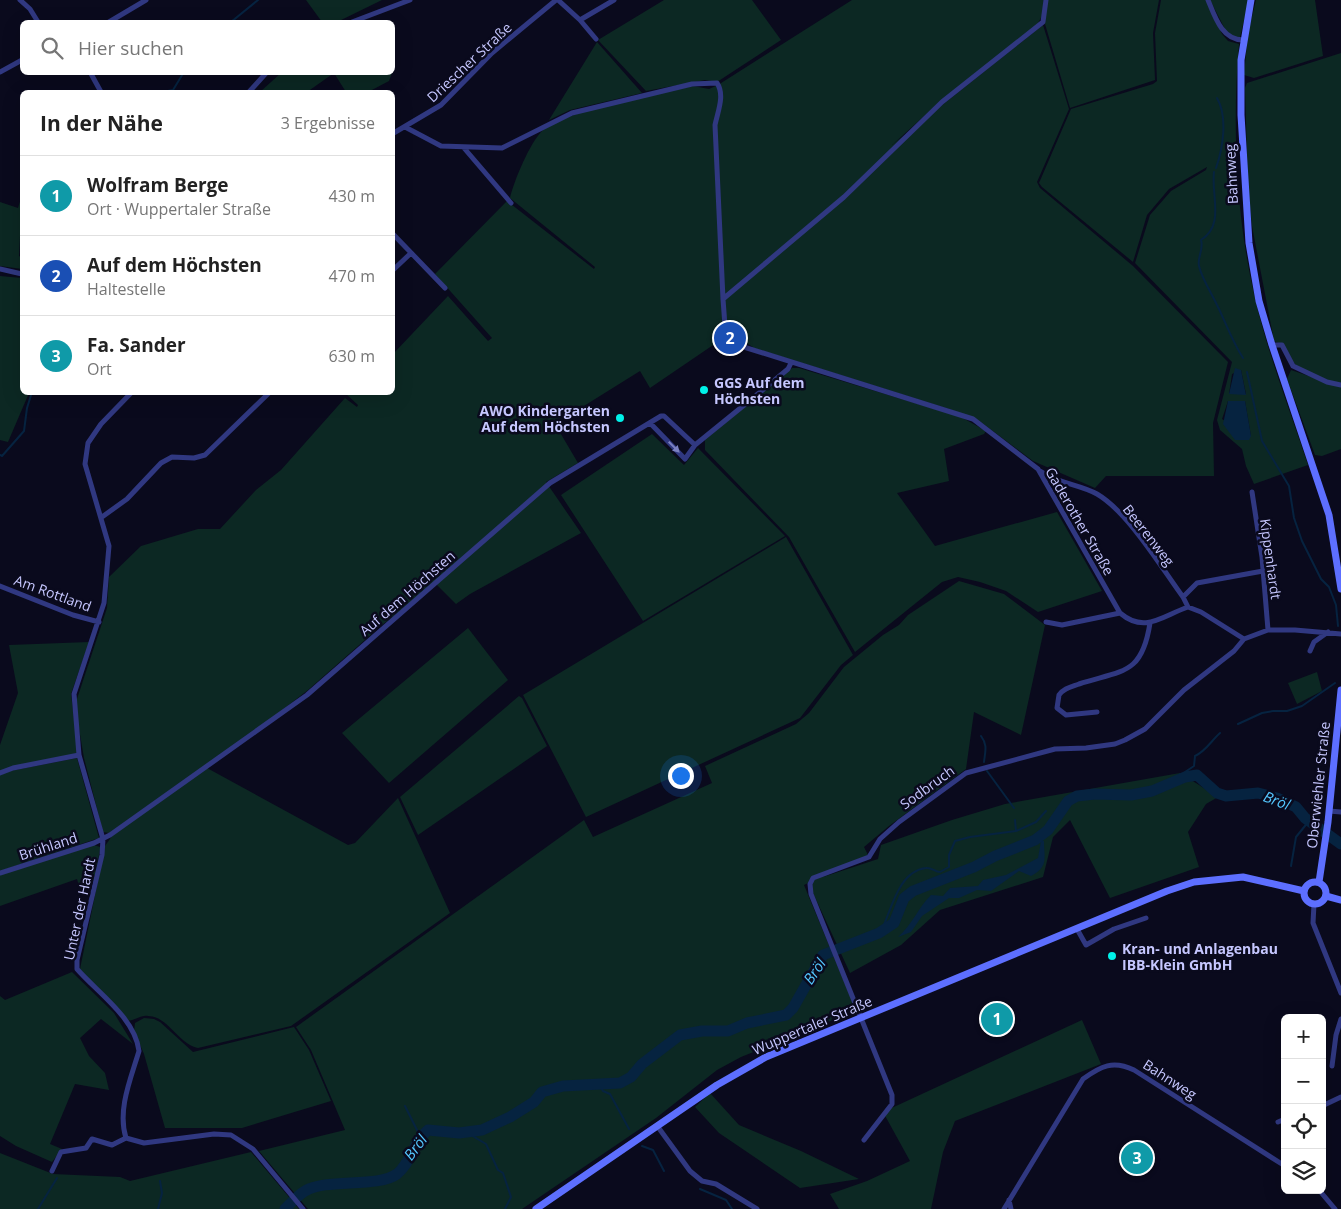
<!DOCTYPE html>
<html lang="de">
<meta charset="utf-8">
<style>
:root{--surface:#fff;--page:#f2f2f2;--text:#222;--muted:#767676;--line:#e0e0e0;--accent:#137f7c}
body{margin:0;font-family:"Open Sans",sans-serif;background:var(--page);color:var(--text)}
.controls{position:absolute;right:15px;bottom:15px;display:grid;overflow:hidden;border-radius:8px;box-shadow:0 5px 20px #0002}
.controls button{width:45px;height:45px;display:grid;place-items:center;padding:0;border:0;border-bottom:1px solid var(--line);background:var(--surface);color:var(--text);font:25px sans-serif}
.you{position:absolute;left:680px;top:775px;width:18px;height:18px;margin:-12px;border:4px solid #fff;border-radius:50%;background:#1a73e8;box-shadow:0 0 0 8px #1a73e833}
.badge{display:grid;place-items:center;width:32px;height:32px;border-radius:50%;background:var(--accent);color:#fff;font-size:16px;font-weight:700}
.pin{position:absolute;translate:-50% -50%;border:2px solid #fff;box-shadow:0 1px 5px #0006}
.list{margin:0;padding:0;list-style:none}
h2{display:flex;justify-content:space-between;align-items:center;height:65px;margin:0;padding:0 20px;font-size:21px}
h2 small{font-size:16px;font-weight:400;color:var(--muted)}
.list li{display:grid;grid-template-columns:32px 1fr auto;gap:15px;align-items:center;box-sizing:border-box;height:80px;padding:0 20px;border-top:1px solid var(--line)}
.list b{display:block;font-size:19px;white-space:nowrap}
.list p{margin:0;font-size:16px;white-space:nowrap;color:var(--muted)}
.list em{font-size:16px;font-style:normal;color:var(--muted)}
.icon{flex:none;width:28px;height:28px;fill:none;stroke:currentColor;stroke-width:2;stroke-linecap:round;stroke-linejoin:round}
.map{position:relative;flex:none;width:1341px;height:1209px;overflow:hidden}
.search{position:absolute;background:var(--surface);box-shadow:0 5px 20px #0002;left:20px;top:20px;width:375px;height:55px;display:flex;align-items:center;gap:12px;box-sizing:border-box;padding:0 18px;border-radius:8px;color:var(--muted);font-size:19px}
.panel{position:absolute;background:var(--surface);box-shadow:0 5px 20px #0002;left:20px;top:90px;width:375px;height:305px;border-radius:8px}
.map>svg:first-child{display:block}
</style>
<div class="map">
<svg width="1341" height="1209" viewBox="0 0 1341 1209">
<rect width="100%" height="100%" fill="#0a0a1d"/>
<path fill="#0c2823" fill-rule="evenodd" d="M306,0h76l-45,22h-15z
M664,0h88l29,40 -64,42 -12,-2 -59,11 -48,-51z
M852,0h192l-2,16 -5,9 -95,75 -50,45 151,-120 26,84 -32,73 3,6 93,78 95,96 -15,61 1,53h-108l-11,12 -62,-27 -55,-41 -29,-11 -195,-61 -19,-13 -6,-9 -7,13 -72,49 -10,-17 -85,53 23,39 -32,19 35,51 -111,61 -14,10 -20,-20 -54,41 -74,65 -40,31 -159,112 -6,-1 -19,-74 -9,-53 32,-97 2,-31 32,-31 57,-17h22l36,-39 25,-20 64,-72 12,9 1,-2 -13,-12 47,-1 1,-38 55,-58 40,45 4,-3 -57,-64 72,-73 87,68 1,-2 -85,-69c4,-17 20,-56 33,-68 20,-19 120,-37 150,-44l16,3 9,-4z
M1047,0h112l-6,33 2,47 -85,28 -25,-84z
M1161,0h45l16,34 6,7 11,3c-7,81 -3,171 15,250 13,58 35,114 54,171l-54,19 -8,-18 -4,-17 -22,-19 -3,-10 15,-58 -97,-99 15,-48 21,-24 35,-21 1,-3 -38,22 -22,26 -14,47 -91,-75 -3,-4 32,-74 82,-25 4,-3 -2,-48zM1241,370l5,24h-17l3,-20zM1228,401h17l6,35 -29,-17z
M1210,0h39l-9,37 -5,1 -9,-7z
M1256,0h59l8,56 -69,22 -10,-3 4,-42z
M597,42l45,51 -72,17 -21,10z
M1341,53v331c-12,-3 -39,-11 -47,-21 -7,-9 -8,-18 -20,-22l-22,-115 -4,-38 -3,-100 2,-5z
M282,72h110v1l-3,8 -21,11h-22l-12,-19 -27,19h-47z
M22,195l-3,61 3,2v11l-22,-3v-64l18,6z
M0,276l22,2v114l7,1 -21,49 -8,-2z
M792,368h7l162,49 25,14 -2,3 -40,15 5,32 -52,12 38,53 122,-34 45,79 -64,21 -32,-21 -26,-9 -22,-5 -16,5 -87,70 -66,-115 -84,-87v-10z
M1291,370l50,17v62l-19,7 -7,-1 -28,-76z
M652,434l32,31 14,-17 87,88 -142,85 -82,-126z
M786,537l67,118 -12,10 -41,53 -214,99 -63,-122z
M959,581l45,13 41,31 -24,110 -47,-23 -8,57 -77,57 -25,21 5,10 -46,20 55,-18 3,-14 71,-25 53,-16 175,-31 38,24 -12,7 -18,28 11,35 -89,31 -40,-78 -17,17 -10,40 -103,33 -39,35 -51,28 -37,-80 -2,-8 3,-5 -10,5 51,123 -2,4 -112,45 -24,13 -61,48 -134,91h-214l-49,-58 86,-21 -34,-80 -15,-23 288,-207 9,17 119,-54 -7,-17 91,-42 13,-11 35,-46 39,-32 16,-10 9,-10z
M468,628l40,52 -119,103 -47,-50z
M89,642l-18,52 7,59 -78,19v-27l18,-52 -9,-48z
M1317,672l5,19 -25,13 -9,-21z
M519,696l3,2 25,48 -129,89 -18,-38z
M77,758l22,80 -99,33v-96l10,-4z
M207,768l141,77 7,-2 43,-45 52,115 -159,113 -93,22c-20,-4 -30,-32 -50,-32 -7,-1 -13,4 -20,5l-48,-52 25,-123 7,-10z
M94,845l6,2v3l-6,31 -15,5 -2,-7 -77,27v-31z
M72,972l42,41 19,31 -32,-25 -21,19 9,18 16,17 4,17 -34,-6 -25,60 12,5 -10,13 -36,-16 -16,-10v-140l5,4z
M144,1018l10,1 6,3 33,30 101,-25 15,23 22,51 -89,27h-77l-21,-74 -10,-23 1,-8z
M1082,1020l19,44 -146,57 -12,31 -12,57h-92l-9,-15 37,-13 43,-20 -27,-49z
M710,1093l29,32 62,26 58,28 -59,9 -81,-55 -24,-26z
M251,1152l48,57h-299v-56l53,21 67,3 10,4z"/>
<path fill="#062340" d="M1235,368l6,2 5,25 -17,-1z
M1228,401h17l6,35 -2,4h-14l-12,-16z
M1041,841h3c0,18 5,25 -13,35l-12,-5 -28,20 -14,-1 -18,8h-10l-27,18 -11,16 -13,5c14,-12 20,-29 33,-42l12,1 7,-8 28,-2 5,-6 23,-5 32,-17z"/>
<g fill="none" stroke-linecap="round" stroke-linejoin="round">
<path stroke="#062340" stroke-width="2" d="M231,22l27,-22
M162,92l11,-2 11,-18
M1216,168c7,-20 12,-51 1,-70
M1214,172c-3,24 11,53 -13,68 3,9 -4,17 -2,26 3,13 13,28 18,39 9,18 15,36 26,53
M1247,372l15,69 27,45 5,32 8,23 19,38 8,8 7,18 2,21
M0,455l2,1 22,-25 3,-23 5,-16
M1238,724l24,-11 11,-2h14l15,-5 33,-23
M981,736c7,9 4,16 3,26
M987,771l27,37
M1183,777l2,-5 9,-6 1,-10c11,-5 16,-15 25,-23
M1016,831l20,-9 10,-11
M1340,843h1
M1291,866l5,-29 13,-16
M881,932c10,-21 17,-61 45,-64 5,-1 9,4 14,4l9,-5v-12l6,-14 15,-4 46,-6 -1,-11
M598,1083l5,8 7,3 19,35
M405,1106l15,30
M466,1132l20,12 12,26 5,3 8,24 -6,12
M642,1146l11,4 11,21
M700,1189l26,11 6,9
M38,1209l19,-31
M158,1209l4,-16 -2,-12"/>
<path stroke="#062340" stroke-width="11" d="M285,1209c6,-6 13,-14 20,-18 21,-13 73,-3 92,-17 14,-11 16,-32 31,-44l31,3 23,-3 28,-13 24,-15 8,-10 21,-6 57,-3 11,-6 11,-13 38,-29 22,-4h26l19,-8 39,-8 7,-7 30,-53 56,-22 15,-10 10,-25 9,-7 61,-24 21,-11 40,-16 13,-10 20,-29 9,-5 18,-2 36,1 21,-4 33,-14 12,-2 20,18 9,3 32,-3 19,5 19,9 9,11 36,26"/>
<path stroke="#303881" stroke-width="5" d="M20,0l10,9 8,13
M558,0l22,20 16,19
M1208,0c7,17 14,40 35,40
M580,20l34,-20
M109,22l37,-22
M352,22l58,-22
M0,72l22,-12
M90,72l11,20
M249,92l18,-20
M405,127l36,19 61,2 70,-35 120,-29 25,-1c8,12 1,28 -2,42l8,174 2,27 6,17 242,76 65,50 82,144c25,21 42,3 68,-6l13,5 43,27
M392,134l49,-29 51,-52 64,-53
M464,148l47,55
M392,233l53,55
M0,269l22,5
M392,271l18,-17
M723,299l121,-102 98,-95 101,-80 3,-22
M1272,345h10l11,21 34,16 14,3
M132,392l-31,32 -13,19 -3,21 24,82 -5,57 -30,91 5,61 24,84 -1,16 -25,105v9c21,24 58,49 62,82 -8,27 -22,59 -13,87l18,5 70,-9 17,1 22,14 50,60
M650,423l35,36 10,-14 64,-52 29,-24 3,-6
M1040,471c19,13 39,13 57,23 31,18 64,73 86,103
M1252,492l10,65 6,73
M102,517l25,-18 34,-36 11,-6 22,1 11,-3 65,-63
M0,586l73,29 26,7
M1188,607l-5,-10 14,-14 66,-12
M1046,622l16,3 58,-12
M1244,639l24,-9h27l46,4
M1310,651l4,-9 14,-10
M1097,712l-31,3 -9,-7 2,-13c5,-7 12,-8 20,-11 44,-14 63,-9 71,-61
M0,773l13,-5 66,-13
M1329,811l12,1
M0,873l94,-30 16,-8 197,-140 243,-212 111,-67h3l31,29
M1314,904l-1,19 28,70
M1077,929l9,16 28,-16 32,-11
M1332,1066l4,-31 5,-16
M1322,1106l19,-9
M1278,1122l7,-3
M658,1127l32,44 12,10 14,3 41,25
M864,1140l28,-36v-9l-81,-201 -1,-10 3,-6 56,-21 11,-18 19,-17 67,-49 89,-24 31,-1 29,-4 10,-4 20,-11 39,-39 50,-39 10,-12
M52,1171l9,-19 25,-4 6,-9 20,6 14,-7
M1319,1190l16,19
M1009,1200l2,9
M1004,1209l79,-130c18,-13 30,-19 51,-9l151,96"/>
<path stroke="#5d6fff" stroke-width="7" d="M1251,0l-10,60v55l8,128 10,58 13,44 57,170 12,74
M1304 893a11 11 0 1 1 22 0a11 11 0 1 1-22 0Z
M1319,882l9,-60 13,-132
M1326,896l15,4
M536,1209l181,-124 49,-28 401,-166 27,-9 49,-5 61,14"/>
</g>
<defs><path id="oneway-solid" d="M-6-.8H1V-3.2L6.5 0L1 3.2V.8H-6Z" transform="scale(1.25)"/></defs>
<use fill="#7b80c0" href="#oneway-solid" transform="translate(674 447) rotate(45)"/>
<g fill="#00f1e9" stroke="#0a0a1d" stroke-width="2">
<circle cx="704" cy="390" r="5"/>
<circle cx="620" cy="418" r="5"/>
<circle cx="1112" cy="956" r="5"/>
</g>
<g text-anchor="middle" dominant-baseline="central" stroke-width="5" stroke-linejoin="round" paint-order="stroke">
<g font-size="14" fill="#c6c7ff" stroke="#0a0a1d">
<text transform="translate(469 62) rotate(-43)">Driescher Straße</text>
<text transform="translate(1231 174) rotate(-93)">Bahnweg</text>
<text transform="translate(1080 521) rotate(60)">Gaderother Straße</text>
<text transform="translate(1149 535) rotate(52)">Beerenweg</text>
<text transform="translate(1271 559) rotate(82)">Kippenhardt</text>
<text transform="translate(53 593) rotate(20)">Am Rottland</text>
<text transform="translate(407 593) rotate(-41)">Auf dem Höchsten</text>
<text transform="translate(1318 785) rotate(-84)">Oberwiehler Straße</text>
<text transform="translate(927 787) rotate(-36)">Sodbruch</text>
<text transform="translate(48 846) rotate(-18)">Brühland</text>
<text transform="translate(79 909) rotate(-78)">Unter der Hardt</text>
<text transform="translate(812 1025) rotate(-23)">Wuppertaler Straße</text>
<text transform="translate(1170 1079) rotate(33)">Bahnweg</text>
</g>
<g font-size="14" font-weight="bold" fill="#c6c7ff" stroke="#0a0a1d" text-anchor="start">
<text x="714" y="382">GGS Auf dem<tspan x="714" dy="16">Höchsten</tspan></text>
<text x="610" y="410" text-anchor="end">AWO Kindergarten<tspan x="610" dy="16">Auf dem Höchsten</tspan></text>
<text x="1122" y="948">Kran- und Anlagenbau<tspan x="1122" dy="16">IBB-Klein GmbH</tspan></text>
</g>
<g font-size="15" font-style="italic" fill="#54c7ff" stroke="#0a0a1d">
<text transform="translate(1277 800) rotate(21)">Bröl</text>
<text transform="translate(814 971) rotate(-56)">Bröl</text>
<text transform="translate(415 1147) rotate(-53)">Bröl</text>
</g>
</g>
</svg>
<div class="controls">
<button>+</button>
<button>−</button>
<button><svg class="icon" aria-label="locate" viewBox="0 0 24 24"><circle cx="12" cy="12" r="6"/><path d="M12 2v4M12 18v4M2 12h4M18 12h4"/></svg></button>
<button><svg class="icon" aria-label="layers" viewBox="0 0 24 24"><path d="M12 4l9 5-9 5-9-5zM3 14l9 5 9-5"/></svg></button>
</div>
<div class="you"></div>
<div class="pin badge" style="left:997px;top:1019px;background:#0f9aa8">1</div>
<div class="pin badge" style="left:730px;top:338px;background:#1a4fb4">2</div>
<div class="pin badge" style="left:1137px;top:1158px;background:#0f9aa8">3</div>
<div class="search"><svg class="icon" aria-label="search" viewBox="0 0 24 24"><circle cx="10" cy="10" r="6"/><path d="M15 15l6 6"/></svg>Hier suchen</div>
<section class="panel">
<h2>In der Nähe<small>3 Ergebnisse</small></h2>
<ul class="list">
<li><span class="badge" style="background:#0f9aa8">1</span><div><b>Wolfram Berge</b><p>Ort · Wuppertaler Straße</p></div><em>430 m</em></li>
<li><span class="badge" style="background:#1a4fb4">2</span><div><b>Auf dem Höchsten</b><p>Haltestelle</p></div><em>470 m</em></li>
<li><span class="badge" style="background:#0f9aa8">3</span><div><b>Fa. Sander</b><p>Ort</p></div><em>630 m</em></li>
</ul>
</section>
</div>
